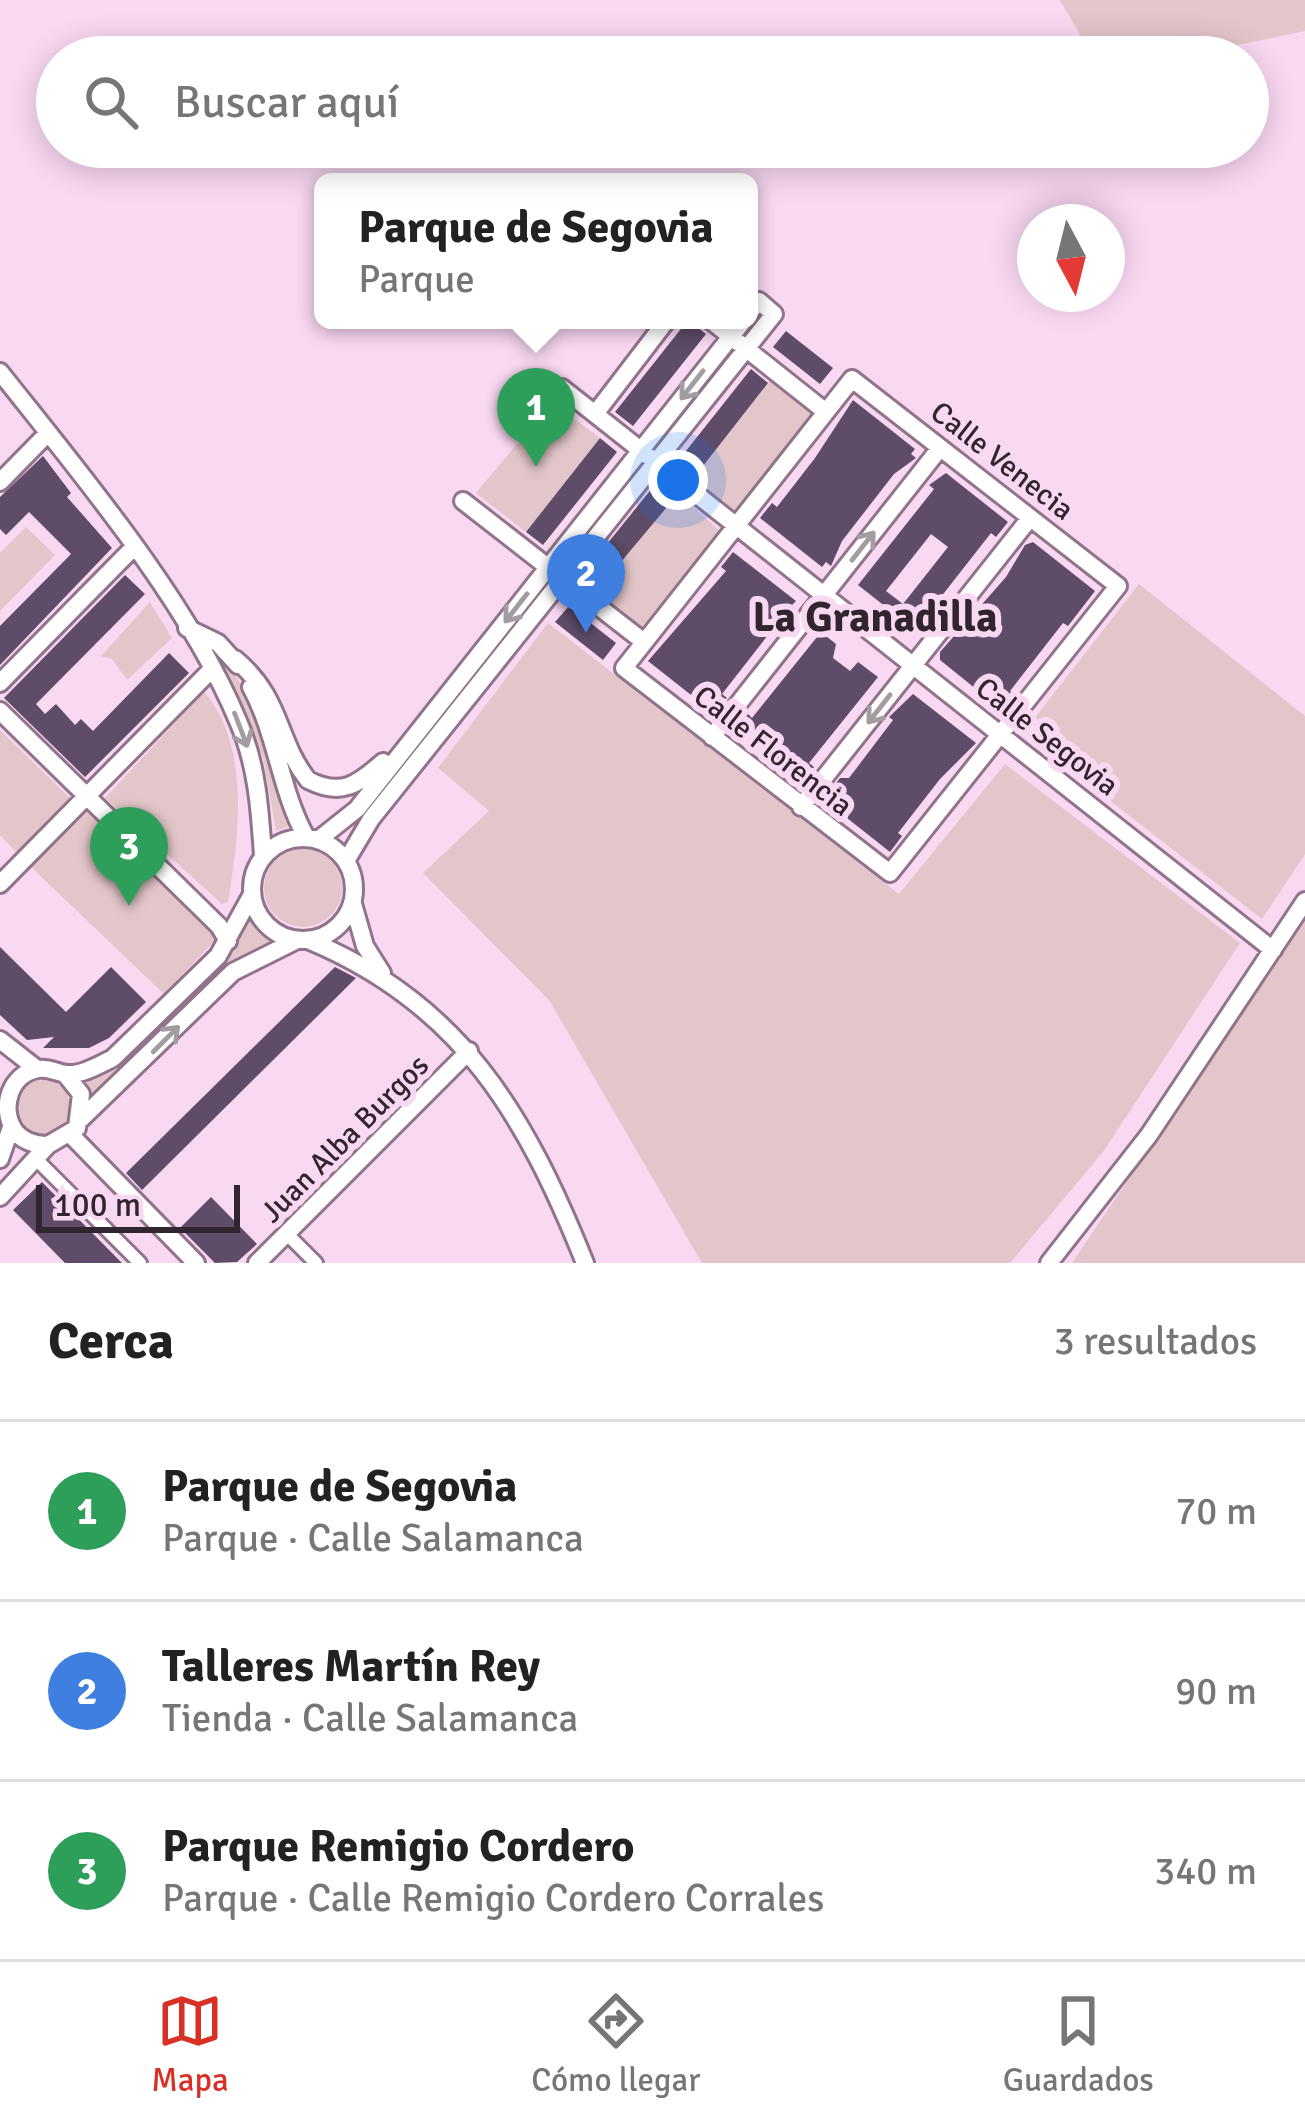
<!DOCTYPE html>
<html lang="es">
<meta charset="utf-8">
<style>
:root{--surface:#fff;--page:#f6f6f6;--text:#222;--muted:#767676;--line:#e0e0e0;--accent:#d93025}
body{margin:0;font-family:Signika,sans-serif;background:var(--page);color:var(--text)}
.compass{position:absolute;left:1017px;top:204px;width:108px;height:108px;border-radius:50%;background:var(--surface);box-shadow:0 6px 30px #0003;rotate:173deg}
.scale{position:absolute;left:36px;bottom:30px;width:204px;box-sizing:border-box;padding-left:12px;border:6px solid #31252f;border-top:0;font-size:33px;line-height:42px;white-space:nowrap;color:#31252f;-webkit-text-stroke:9px #f9d8f2;paint-order:stroke}
.you{position:absolute;left:678px;top:480px;width:42px;height:42px;margin:-30px;border:9px solid #fff;border-radius:50%;background:#1a73e8;box-shadow:0 0 0 18px #1a73e833}
.badge{display:grid;place-items:center;width:78px;height:78px;border-radius:50%;background:var(--accent);color:#fff;font-size:39px;font-weight:700}
.pin{position:absolute;translate:-50% -99px;filter:drop-shadow(0 3px 6px #0008)}
.pin::after{content:'';position:absolute;top:63px;width:42px;height:36px;background:inherit;clip-path:polygon(0 0,100% 0,50% 100%)}
.popup{position:absolute;left:314px;top:173px;width:444px;height:156px;box-sizing:border-box;display:grid;place-content:center;border-radius:18px;background:var(--surface);filter:drop-shadow(0 3px 9px #0005);font-size:39px;white-space:nowrap;color:var(--muted)}
.popup b{font-size:45px;color:var(--text)}
.popup::after{content:'';position:absolute;left:50%;top:100%;margin-left:-24px;border:24px solid transparent;border-top-color:var(--surface)}
.list{margin:0;padding:0;list-style:none}
h2{display:flex;justify-content:space-between;align-items:center;height:156px;margin:0;padding:0 48px;font-size:51px}
h2 small{font-size:39px;font-weight:400;color:var(--muted)}
.list li{display:grid;grid-template-columns:78px 1fr auto;gap:36px;align-items:center;box-sizing:border-box;height:180px;padding:0 48px;border-top:3px solid var(--line)}
.list b{display:block;font-size:45px;white-space:nowrap}
.list p{margin:0;font-size:39px;white-space:nowrap;color:var(--muted)}
.list em{font-size:39px;font-style:normal;color:var(--muted)}
.icon{flex:none;width:66px;height:66px;fill:none;stroke:currentColor;stroke-width:2;stroke-linecap:round;stroke-linejoin:round}
.map{position:relative;flex:none;width:1305px;height:1263px;overflow:hidden}
.search{position:absolute;background:var(--surface);box-shadow:0 6px 30px #0003;left:36px;right:36px;top:36px;height:132px;display:flex;align-items:center;gap:30px;box-sizing:border-box;padding:0 42px;border-radius:66px;color:var(--muted);font-size:45px}
.sheet{height:696px;background:var(--surface)}
nav{display:flex;justify-content:space-around;align-items:center;box-sizing:border-box;height:168px;border-top:3px solid var(--line);background:var(--surface);font-size:33px;color:var(--muted)}
nav a{display:grid;justify-items:center;gap:6px}
nav .on{color:var(--accent)}
.map>svg:first-child{display:block}
</style>
<div class="map">
<svg width="1305" height="1263" viewBox="0 0 1305 1263">
<rect width="100%" height="100%" fill="#f9d8f2"/>
<path fill="#e3c6c9" d="M1060,0h245v31l-67,14 -11,12h-134z
M772,378l43,38 -80,98 -43,-34z
M552,402l48,36 -74,94 -50,-39z
M676,491l46,42 -81,95 -45,-35z
M26,527l29,28 -55,56v-58z
M1139,584l166,132v138l-43,65 -239,-186z
M150,602l22,36 -45,42 -15,-21 -11,-3z
M548,623l351,271 106,-130 235,179 -137,209 -93,111h-308l-153,-263 -126,-127 66,-62 -51,-43z
M205,644c60,42 57,122 84,182l-13,5 -13,-74z
M204,692c47,53 35,146 24,210l-6,2 -117,-106z
M0,730l73,71 -54,54 -19,-20z
M86,810l132,127 -54,57 -133,-127z
M264 888a39 39 0 1 1 78 0a39 39 0 1 1-78 0Z
M1305,917v346h-233z
M249,921l21,21 -43,24 -137,136 -6,-20c42,-14 142,-121 165,-161z
M15 1108a28 28 0 1 1 56 0a28 28 0 1 1-56 0Z"/>
<path fill="#5e4c68" fill-rule="evenodd" d="M688,320l18,14 -73,92 -18,-14z
M786,331l47,37 -13,16 -47,-37z
M751,369l17,14 -72,92 -18,-14z
M853,400l62,49 -4,5 5,4 -22,16 -52,67 -11,25 -5,-4 -4,5 -62,-49 12,-15 5,4 38,-49z
M600,438l17,14 -74,93 -17,-13z
M43,456l28,37 -4,4 45,51 -112,117v-39l71,-72 -42,-42 -23,23 -6,-6v-32z
M946,473l62,49 -12,15 -5,-4 -76,97 -57,-45 76,-96 -5,-4zM931,534l17,13 -45,57 -17,-13z
M657,482l16,12 -6,13 -68,81 -17,-13z
M1033,542l62,49 -27,35 -5,-3 -53,68 4,3 -12,16 -62,-50v-8l66,-75 19,-32z
M733,552l63,49 -5,5 5,4 -8,10 -5,-4 -61,78 5,4 -17,12 -62,-49 78,-90 -5,-4z
M125,575l20,19 -109,110 9,10 11,-10 19,21 6,-6 12,12 76,-78 20,20 -104,104 -81,-79z
M569,606l47,37 -13,17 -48,-38z
M821,632l15,12 -3,14 17,13 8,-9 20,15 -69,86 5,4 -12,16 -62,-50 4,-5 -4,-4 8,-10 4,4z
M913,694l63,49 -36,36 -42,54 4,3 -12,16 -62,-49 4,-5 -4,-4 12,-16h9l44,-58 -4,-3z
M0,947l66,65 45,-45 35,35 -37,36 -20,10h-46l11,-11 -27,3 -27,-25z
M335,967l21,11 -214,212 -16,-17z
M42,1182l71,72 9,9h-57l-52,-53z
M211,1197l46,47 -20,18 -22,1 -35,-35z"/>
<g fill="none" stroke-linecap="round" stroke-linejoin="round">
<g stroke="#91748b" stroke-width="18">
<path id="pedestrian" d="M38,1161l102,102
M287,1234l29,29"/>
</g>
<g stroke="#91748b" stroke-width="22">
<path id="minor" d="M710,320l116,92
M0,372c80,101 189,230 238,349 19,43 22,89 25,135
M852,379l266,207 -228,287 -266,-205z
M562,388l711,562
M595,414l72,-94
M0,482l48,-49
M463,501l181,141
M187,628l31,15 20,22
M235,659c48,40 41,81 73,121 33,17 49,5 75,-18
M0,683l133,-135
M251,687c26,48 29,103 55,150
M0,711l219,215 9,15
M712,737l228,-289
M801,807l229,-289
M252 889a51 51 0 1 1 102 0a51 51 0 1 1-102 0Z
M318,840l39,-31 387,-489
M346,861l25,-42 403,-505 -15,-13 -10,12
M0,884l211,-214
M353,904l12,42 17,27
M308,940c153,63 218,176 277,323
M0,1040l37,29
M65,1074l16,20 -4,34 -29,17c-14,0 -26,-4 -34,-15 -14,-23 -4,-56 24,-61 12,-2 18,4 29,5 15,1 32,-9 46,-16l105,-102 33,-60
M81,1119l152,-147 64,-32
M71,1135l125,128
M0,1159l11,-32
M0,1197l48,-52
M257,1263l212,-212
M1049,1263l100,-128 156,-234"/>
</g>
<use href="#pedestrian" stroke="#fff" stroke-width="12"/>
<use href="#minor" stroke="#fff" stroke-width="16"/>
</g>
<defs><path id="oneway-shaft" d="M-6 0H5M1.5-3L5.5 0L1.5 3" fill="none" stroke-width="1.6" stroke-linecap="round" stroke-linejoin="round" transform="scale(3)"/></defs>
<g stroke="#a29da1">
<use href="#oneway-shaft" transform="translate(692 385) rotate(128)"/>
<use href="#oneway-shaft" transform="translate(863 546) rotate(-52)"/>
<use href="#oneway-shaft" transform="translate(516 608) rotate(128)"/>
<use href="#oneway-shaft" transform="translate(879 709) rotate(128)"/>
<use href="#oneway-shaft" transform="translate(241 730) rotate(69)"/>
<use href="#oneway-shaft" transform="translate(166 1039) rotate(-45)"/>
</g>
<g text-anchor="middle" dominant-baseline="central" stroke-width="12" stroke-linejoin="round" paint-order="stroke">
<g font-size="30" fill="#31252f" stroke="#f9d8f2">
<text transform="translate(1002 461) rotate(38)">Calle Venecia</text>
<text transform="translate(1047 737) rotate(38)">Calle Segovia</text>
<text transform="translate(773 751) rotate(38)">Calle Florencia</text>
<text transform="translate(345 1139) rotate(-45)">Juan Alba Burgos</text>
</g>
<g font-size="42" font-weight="bold" fill="#31252f" stroke="#f9d8f2">
<text x="875" y="617">La Granadilla</text>
</g>
</g>
</svg>
<svg class="compass" viewBox="-18 -18 36 36"><path d="M0-13l5 13h-10z" fill="#e53935"/><path d="M0 13l5-13h-10z" fill="#767676"/></svg>
<div class="scale">100 m</div>
<div class="you"></div>
<div class="pin badge" style="left:536px;top:467px;background:#2e9e5b">1</div>
<div class="popup"><b>Parque de Segovia</b>Parque</div>
<div class="pin badge" style="left:586px;top:633px;background:#3f7fe0">2</div>
<div class="pin badge" style="left:129px;top:906px;background:#2e9e5b">3</div>
<div class="search"><svg class="icon" aria-label="search" viewBox="0 0 24 24"><circle cx="10" cy="10" r="6"/><path d="M15 15l6 6"/></svg>Buscar aquí</div>
</div>
<section class="sheet">
<h2>Cerca<small>3 resultados</small></h2>
<ul class="list">
<li><span class="badge" style="background:#2e9e5b">1</span><div><b>Parque de Segovia</b><p>Parque · Calle Salamanca</p></div><em>70 m</em></li>
<li><span class="badge" style="background:#3f7fe0">2</span><div><b>Talleres Martín Rey</b><p>Tienda · Calle Salamanca</p></div><em>90 m</em></li>
<li><span class="badge" style="background:#2e9e5b">3</span><div><b>Parque Remigio Cordero</b><p>Parque · Calle Remigio Cordero Corrales</p></div><em>340 m</em></li>
</ul>
</section>
<nav>
<a class="on"><svg class="icon" aria-label="map" viewBox="0 0 24 24"><path d="M3 6l6-2 6 2 6-2v14l-6 2-6-2-6 2zM9 4v14M15 6v14"/></svg>Mapa</a>
<a><svg class="icon" aria-label="directions" viewBox="0 0 24 24"><path d="M12 3l9 9-9 9-9-9zM9 14v-3h6M13 9l2 2-2 2"/></svg>Cómo llegar</a>
<a><svg class="icon" aria-label="saved" viewBox="0 0 24 24"><path d="M7 4h10v16l-5-4-5 4z"/></svg>Guardados</a>
</nav>
